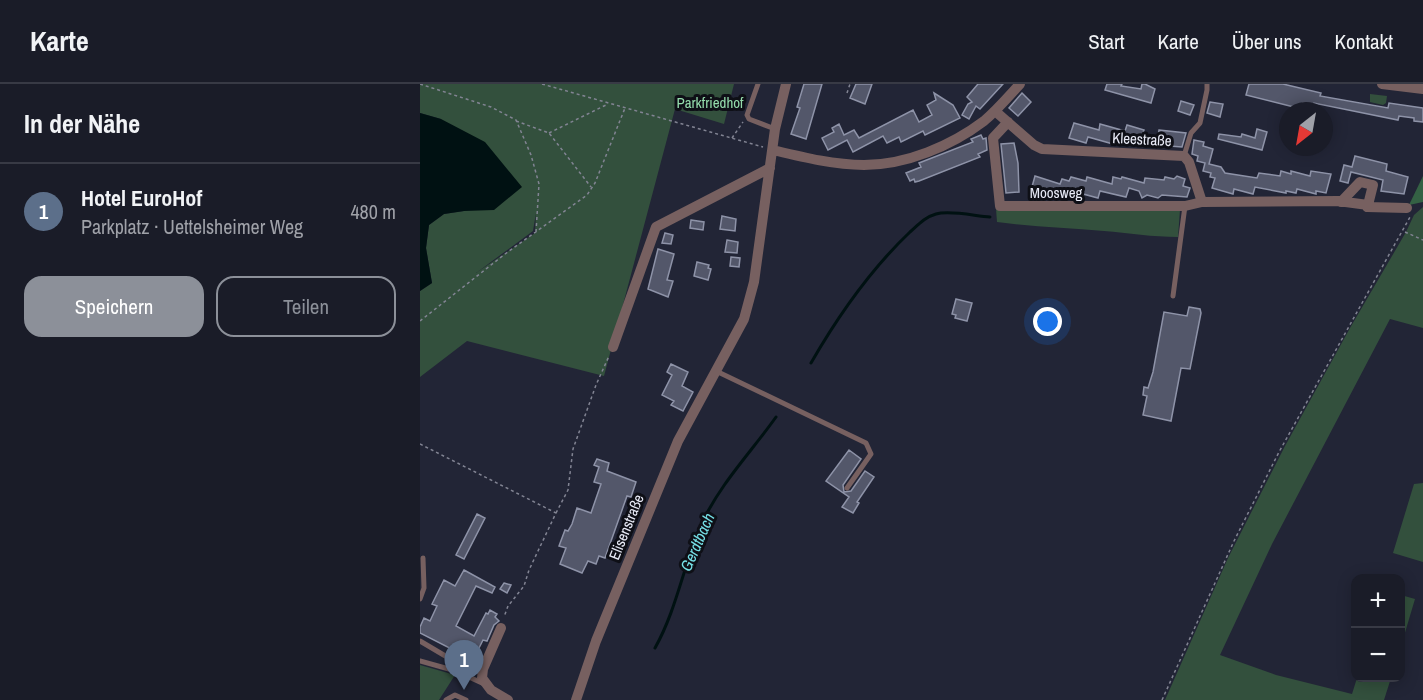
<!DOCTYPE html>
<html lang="de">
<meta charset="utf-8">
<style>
:root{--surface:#1a1c28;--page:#272934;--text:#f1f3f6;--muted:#9fa1a8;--line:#383a45;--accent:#8c9099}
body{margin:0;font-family:"Archivo Narrow",sans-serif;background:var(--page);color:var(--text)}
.controls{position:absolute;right:18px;bottom:18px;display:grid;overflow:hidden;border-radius:12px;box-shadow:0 3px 15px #0003}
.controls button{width:54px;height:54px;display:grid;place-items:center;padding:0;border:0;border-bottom:2px solid var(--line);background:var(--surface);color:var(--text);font:30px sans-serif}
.compass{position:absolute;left:859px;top:18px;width:54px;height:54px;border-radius:50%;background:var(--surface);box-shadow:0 3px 15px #0003;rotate:211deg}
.you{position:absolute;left:628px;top:238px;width:21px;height:21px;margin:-15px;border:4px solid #fff;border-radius:50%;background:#1a73e8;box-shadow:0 0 0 9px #1a73e833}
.badge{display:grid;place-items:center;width:39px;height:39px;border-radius:50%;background:var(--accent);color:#fff;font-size:20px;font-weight:700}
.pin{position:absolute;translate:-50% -50px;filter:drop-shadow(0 2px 3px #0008)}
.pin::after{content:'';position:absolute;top:32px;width:21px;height:18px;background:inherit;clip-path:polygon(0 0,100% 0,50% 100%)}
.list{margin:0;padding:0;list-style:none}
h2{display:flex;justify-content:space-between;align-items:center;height:78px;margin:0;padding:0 24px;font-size:26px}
h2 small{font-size:20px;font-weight:400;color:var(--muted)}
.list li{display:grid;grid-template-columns:39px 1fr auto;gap:18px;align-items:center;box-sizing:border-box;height:96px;padding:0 24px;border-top:2px solid var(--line)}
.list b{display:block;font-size:22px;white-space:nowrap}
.list p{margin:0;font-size:20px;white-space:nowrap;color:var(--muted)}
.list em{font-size:20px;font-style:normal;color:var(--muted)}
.actions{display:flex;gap:12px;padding:18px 24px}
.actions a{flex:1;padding:14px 0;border:2px solid var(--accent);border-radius:18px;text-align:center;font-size:21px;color:var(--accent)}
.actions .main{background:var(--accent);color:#fff}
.map{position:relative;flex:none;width:1003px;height:616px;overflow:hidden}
header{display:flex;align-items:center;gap:36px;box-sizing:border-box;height:84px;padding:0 30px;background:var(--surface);border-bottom:2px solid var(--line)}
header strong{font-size:28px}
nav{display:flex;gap:33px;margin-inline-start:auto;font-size:21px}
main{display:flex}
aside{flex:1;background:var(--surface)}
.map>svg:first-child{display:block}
</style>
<header>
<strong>Karte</strong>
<nav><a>Start</a><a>Karte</a><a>Über uns</a><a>Kontakt</a></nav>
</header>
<main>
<aside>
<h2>In der Nähe<small></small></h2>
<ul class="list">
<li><span class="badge" style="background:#5c6f8a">1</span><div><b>Hotel EuroHof</b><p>Parkplatz · Uettelsheimer Weg</p></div><em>480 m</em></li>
</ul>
<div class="actions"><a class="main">Speichern</a><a>Teilen</a></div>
</aside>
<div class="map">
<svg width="1003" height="616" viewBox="0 0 1003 616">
<rect width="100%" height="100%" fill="#222536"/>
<path fill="#33503d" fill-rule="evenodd" d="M0,0h314l-10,40 -49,-15 -71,267 -137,-35 -47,36v-86l12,-8 -6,-35 3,-23 15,-11 20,-3 -23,-92 -21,-6zM116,129l-1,20 -59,40 57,-42z
M950,10l17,2 -1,7 -3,2 -13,-3z
M1003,123v121l-33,-9 -118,225 -52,111 56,20 76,19 5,-16h34l-7,22h-219l63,-142 57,-112 65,-118 56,-96 8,-17z
M576,125l184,1 -2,27c-25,0 -50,-4 -74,-6 -36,-3 -71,-4 -107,-9z
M1003,399v79l-30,-9 21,-69z
M981,511l14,4 -14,47 -1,-51z
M0,581l35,10 -16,25h-19z"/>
<path fill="#346144" d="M1003,92v26l-14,3z"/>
<path fill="#001112" d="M0,29l21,6 44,23 37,45 -28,23 -30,1 -20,3 -15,11 -3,23 6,35 -12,8z"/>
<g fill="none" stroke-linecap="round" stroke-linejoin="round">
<path stroke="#001112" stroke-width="3" d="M391,279c27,-47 59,-93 99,-131 8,-7 15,-15 26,-18 14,-4 39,2 54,3
M235,564c22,-39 29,-85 47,-125 18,-39 50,-72 74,-106"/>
</g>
<path fill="#53576a" stroke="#8e93a8" stroke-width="1.5" d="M384,0h18l-16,55 -15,-5 9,-26 -3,-1z
M436,0h16l-7,20 -15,-6z
M558,0h25l-23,25 -4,-3 -7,13 -7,-4 6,-11 4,-2 -5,-5z
M687,0h15l-1,2 20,3 1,-5h3l10,5 -4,14 -46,-13z
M829,0h34l38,9 -1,3 68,12 1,-5 34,5v14l-9,-1v-3l-15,-2 -1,4 -84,-17 -1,3 -10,-3 -1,6 -56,-14z
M514,9l19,12 7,13 -35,17 -2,-4 -22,11 -2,-5 -12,6 -4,-7 -30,16 -6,-12 -19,10 -6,-12 12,-6 -2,-4 7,-4 5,11 10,-5 5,8 54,-28 6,12 13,-7 -5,-10 9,-5z
M602,9l9,9 -13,14 -9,-8z
M761,17l13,4 -4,10 -12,-4z
M790,18l13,2 -3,13 -13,-4z
M654,39l25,7 1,-6 25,7 2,-6 17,5 -5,15 -25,-7 -1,6 -25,-7 -2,6 -17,-5z
M837,45l10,3 -5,18 -44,-11 1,-5 22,3 1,-3 13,4z
M739,46l27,3 -4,14 -25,-2z
M561,51l2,4 3,-1 1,12 -9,4 2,3 -61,24 -4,1 -1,-3 -4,2 -4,-8 15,-6 -2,-4 54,-21 -2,-3z
M774,56l10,2 -1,4 10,3 -4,15 12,3 4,6 32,5 2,-5 21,3 1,-5 10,3v-3l19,5 1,-5 20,3 -5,19 -10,-2v3l-19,-5 -1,4 -10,-2v2l-31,-6 -2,7 -19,-5 -1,5 -21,-6 3,-10 -5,-1 1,-4 -8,-2 2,-8 -8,-2 1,-5 -6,-2z
M594,59l4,20 1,29 -13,1 -5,-49z
M935,72l32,8 -1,7 22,6 -4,17 -23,-3 2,-11 -32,-8 -3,11 -8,-2 4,-16 8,2z
M615,92l25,8 2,-5 7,2 2,-4 15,4 1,-4 25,7 1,-7 8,2 1,-2 22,6 1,-5 19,2 1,-3 9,2 3,-3 8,3 -2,7 7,2 -3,9 -25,-2 -4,3 -11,-3 -5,3 -3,-7 -10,-3 -3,9 -26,-6 -2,7 -15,-4 -1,4 -16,-4 -1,4 -16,-4 -2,4 -17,-4z
M302,132l14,3 -1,12 -15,-2z
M271,136l13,2 -1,8 -13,-2z
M245,149l8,2 -2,9 -9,-1z
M307,156l11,2 -1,11 -12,-1z
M238,165l16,5 -7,26 6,1 -5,16 -20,-8z
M311,173l9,1 -1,9 -9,-1z
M277,178l12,3 -1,3 3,1 -3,11 -14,-4z
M536,215l16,4 -5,18 -12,-3 1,-3 -4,-1z
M769,223l11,2 1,4 -11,56 -9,-1 -10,53 -28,-6 4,-19 -4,-1 1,-8 4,1 5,-16 11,-60 23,4z
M251,280l17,8 -6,14 11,6 -10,19 -12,-6 3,-4 -12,-6 10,-20 -5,-3z
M429,366l12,9 -18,26 1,7 7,-1 14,-20 9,6 -17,25 2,1 -6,10 -11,-6 7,-10 -23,-16z
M177,375l12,4 -2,8 29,11 -5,15 -4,-1 -22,62 -6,-2 -3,8 -8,-3 -6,12 -22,-9 6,-16 -7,-2 6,-16 3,1 4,-7 5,-16 14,5 10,-29 -7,-2 5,-15 -5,-2z
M57,430l8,4 -21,41 -8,-4z
M44,486l31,17 -3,6 -16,-7 -20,40 18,10 12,-23 2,1 2,-4 7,4 -2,3 4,4 -5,4 -7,16 -4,-1 -10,20 -53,-27v-6l4,-9 6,3 7,-15 -5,-2 12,-24 11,6z
M84,499l7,2 -4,8 -7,-4z"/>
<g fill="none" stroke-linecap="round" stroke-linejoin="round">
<path stroke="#828493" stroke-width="1.5" stroke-dasharray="3 3" stroke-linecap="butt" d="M0,0l71,23 25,13 15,35 8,29 -3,48
M122,0l221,63
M427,9l3,-9
M96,37l33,12 42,54
M129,49l59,-29
M312,54l11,-16
M985,148l18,8
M0,237l85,-67 82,-59 8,-12 30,-75
M0,360l136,69 -27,57 -5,16 -16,20 -4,11
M136,429l12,-23 5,-41 23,-64 13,-29
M742,616l72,-159 45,-89 131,-235"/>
<path stroke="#776060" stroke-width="5" d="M338,0l-11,31 2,4 26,10
M764,72l7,-23 9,-10 7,-33v-6
M753,212l12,-90
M296,287l150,72 5,11 -24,34
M0,515l4,-11 -1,-30
M0,557l49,29 14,-1
M0,577l36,10 26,12
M26,616l9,-5 11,5"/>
<path stroke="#776060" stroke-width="10" d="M962,0l41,5
M575,27l39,34 8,4 142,7 5,6 13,40
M588,38l-15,16 7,68h185l17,-4 136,-1 30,4 -1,2 40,1
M353,66c29,7 61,15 91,15 42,0 87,-19 120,-44 13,-11 24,-24 36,-37
M921,118l19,-20 13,3 -5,20
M193,263l43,-120 114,-59
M81,544l-18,41 -1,9 9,12 17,10
M156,616l20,-59 82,-200 66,-122 10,-37 21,-153 11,-45"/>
</g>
<g text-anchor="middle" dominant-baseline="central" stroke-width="6" stroke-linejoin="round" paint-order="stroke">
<g font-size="15" fill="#94ddac" stroke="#0e0f16">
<text x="290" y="18">Parkfriedhof</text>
</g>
<g font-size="15" fill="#e9ebf7" stroke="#0e0f16">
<text transform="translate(722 55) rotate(3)">Kleestraße</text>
<text x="636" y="108">Moosweg</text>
<text transform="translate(206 443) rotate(-68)">Elisenstraße</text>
</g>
<g font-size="16" font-style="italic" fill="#76e1e7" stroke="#0e0f16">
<text transform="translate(277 458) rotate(-66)">Gerdtbach</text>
</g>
</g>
</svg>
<div class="controls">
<button>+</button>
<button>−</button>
</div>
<svg class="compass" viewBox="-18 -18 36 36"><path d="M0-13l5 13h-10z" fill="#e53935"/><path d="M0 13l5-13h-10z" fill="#9fa1a8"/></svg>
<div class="you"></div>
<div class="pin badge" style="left:44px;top:606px;background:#5c6f8a">1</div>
</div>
</main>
